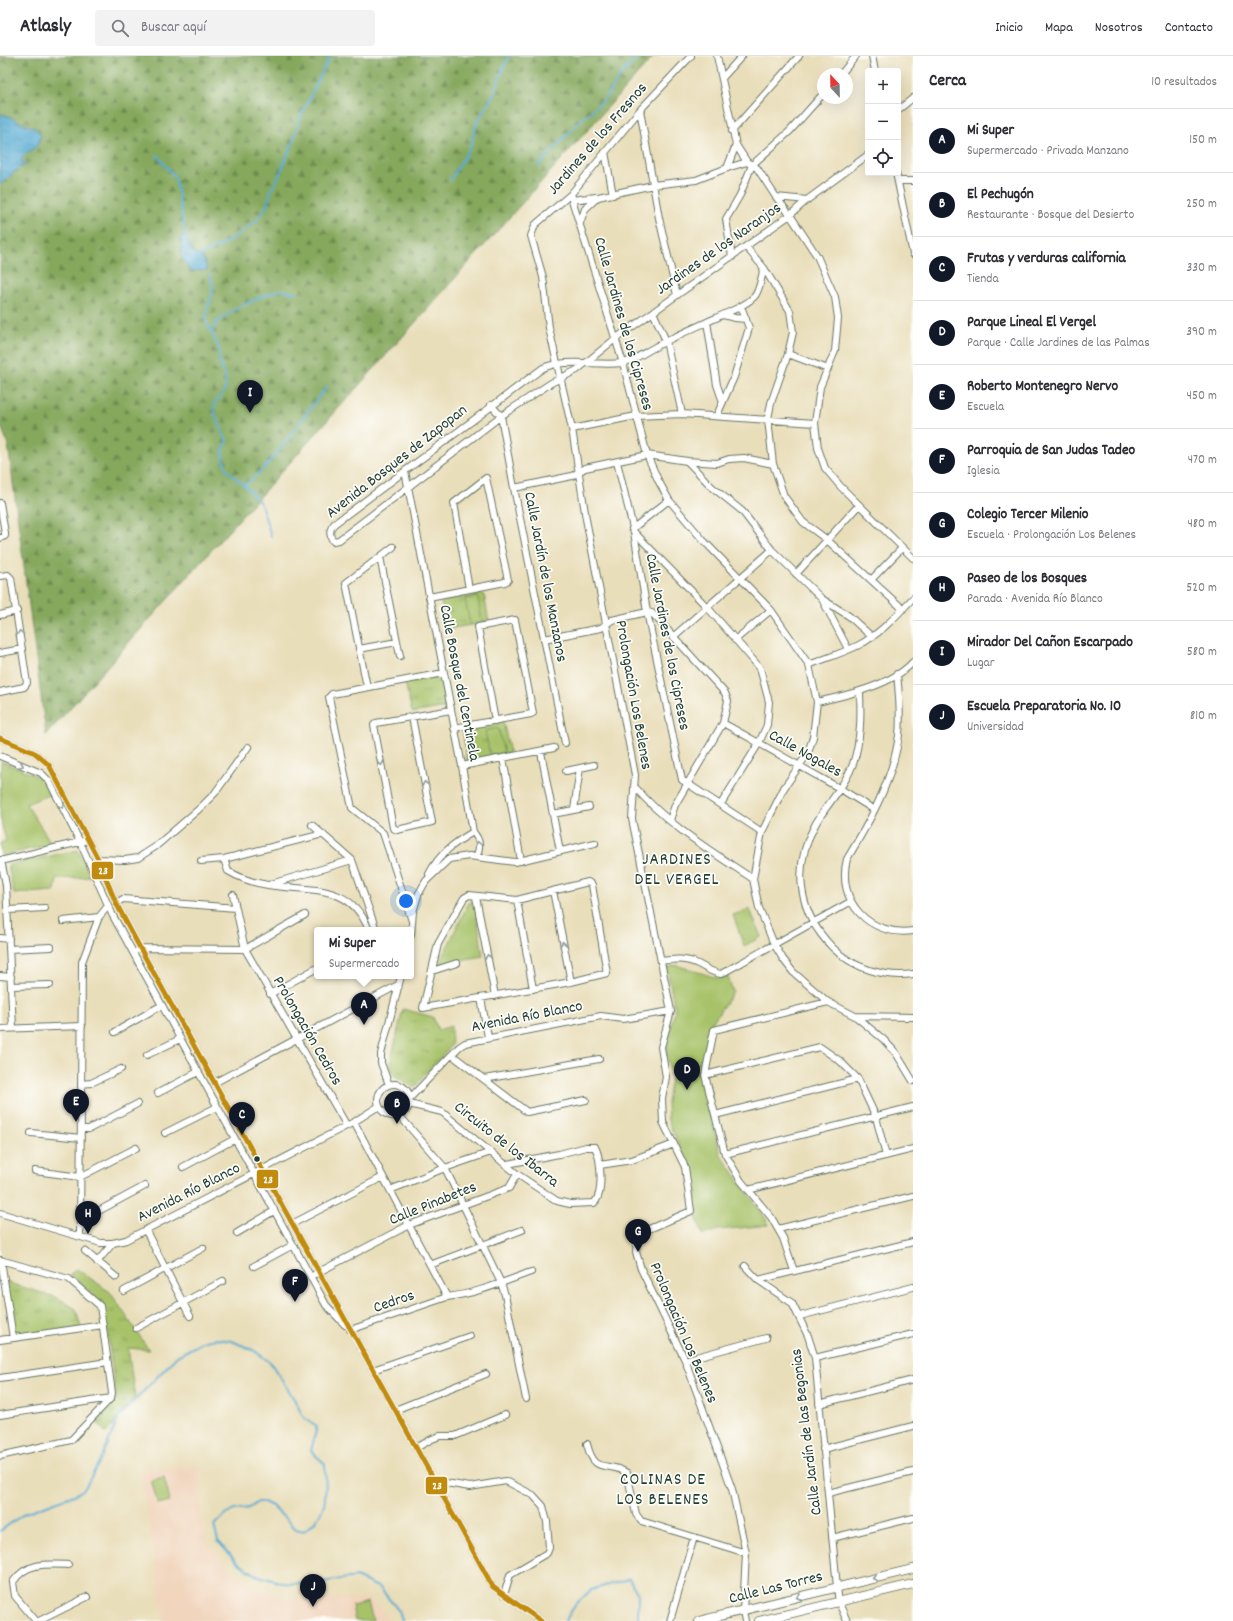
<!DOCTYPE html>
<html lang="es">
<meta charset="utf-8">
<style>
:root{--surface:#fff;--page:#f2f2f3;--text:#2b2b33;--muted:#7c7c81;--line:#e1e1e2;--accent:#111827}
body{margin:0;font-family:Dekko,sans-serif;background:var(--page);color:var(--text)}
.controls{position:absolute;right:12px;top:12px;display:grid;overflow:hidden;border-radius:4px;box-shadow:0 4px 16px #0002}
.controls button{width:36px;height:36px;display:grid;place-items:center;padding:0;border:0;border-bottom:1px solid var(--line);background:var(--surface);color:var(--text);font:20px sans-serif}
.compass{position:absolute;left:817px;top:12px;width:36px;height:36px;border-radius:50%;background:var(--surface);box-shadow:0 4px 16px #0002;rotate:338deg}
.you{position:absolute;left:406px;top:845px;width:14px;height:14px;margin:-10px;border:3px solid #fff;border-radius:50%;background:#1a73e8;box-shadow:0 0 0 6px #1a73e833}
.badge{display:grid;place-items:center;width:26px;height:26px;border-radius:50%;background:var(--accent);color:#fff;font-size:13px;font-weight:700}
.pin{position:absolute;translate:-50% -33px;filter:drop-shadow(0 1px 2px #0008)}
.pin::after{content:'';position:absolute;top:21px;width:14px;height:12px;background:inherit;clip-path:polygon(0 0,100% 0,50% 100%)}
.popup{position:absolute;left:314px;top:871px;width:100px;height:52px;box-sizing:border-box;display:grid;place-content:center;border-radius:4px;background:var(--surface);filter:drop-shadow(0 1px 3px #0005);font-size:13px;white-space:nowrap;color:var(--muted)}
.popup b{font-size:15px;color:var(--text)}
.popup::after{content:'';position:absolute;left:50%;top:100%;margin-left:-8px;border:8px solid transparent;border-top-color:var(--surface)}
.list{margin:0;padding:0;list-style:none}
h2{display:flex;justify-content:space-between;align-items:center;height:52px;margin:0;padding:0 16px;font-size:17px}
h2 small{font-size:13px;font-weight:400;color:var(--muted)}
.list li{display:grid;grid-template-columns:26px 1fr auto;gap:12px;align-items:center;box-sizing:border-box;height:64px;padding:0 16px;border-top:1px solid var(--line)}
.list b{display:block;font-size:15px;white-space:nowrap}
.list p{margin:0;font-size:13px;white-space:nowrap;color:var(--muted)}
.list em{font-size:13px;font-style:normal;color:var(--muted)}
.icon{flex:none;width:22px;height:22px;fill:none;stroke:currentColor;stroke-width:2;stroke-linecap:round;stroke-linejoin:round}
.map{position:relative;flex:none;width:913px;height:1565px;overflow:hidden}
header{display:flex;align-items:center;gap:24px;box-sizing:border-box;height:56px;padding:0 20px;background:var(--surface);border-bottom:1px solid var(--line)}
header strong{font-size:19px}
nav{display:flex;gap:22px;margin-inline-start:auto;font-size:14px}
.search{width:280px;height:36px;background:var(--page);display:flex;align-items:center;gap:10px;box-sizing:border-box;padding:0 14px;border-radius:4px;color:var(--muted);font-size:15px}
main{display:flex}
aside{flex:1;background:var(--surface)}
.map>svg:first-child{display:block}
</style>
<header>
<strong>Atlasly</strong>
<div class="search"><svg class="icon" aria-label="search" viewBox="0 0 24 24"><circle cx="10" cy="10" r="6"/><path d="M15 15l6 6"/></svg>Buscar aquí</div>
<nav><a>Inicio</a><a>Mapa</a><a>Nosotros</a><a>Contacto</a></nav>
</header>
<main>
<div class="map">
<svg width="913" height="1565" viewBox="0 0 913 1565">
<defs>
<pattern id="grass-tufts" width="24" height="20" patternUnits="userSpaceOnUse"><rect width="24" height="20" fill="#a7c269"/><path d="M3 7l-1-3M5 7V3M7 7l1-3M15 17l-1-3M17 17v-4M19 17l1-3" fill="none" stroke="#879f57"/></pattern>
<pattern id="forest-firs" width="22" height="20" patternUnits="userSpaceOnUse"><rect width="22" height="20" fill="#85a85d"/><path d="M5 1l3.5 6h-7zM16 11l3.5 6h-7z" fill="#6c8a4e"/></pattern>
<pattern id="water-ripples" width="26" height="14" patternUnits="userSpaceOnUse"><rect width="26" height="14" fill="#57abd3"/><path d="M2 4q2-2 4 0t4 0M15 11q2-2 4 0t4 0" fill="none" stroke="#478cac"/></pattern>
</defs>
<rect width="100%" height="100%" fill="#fdfcf7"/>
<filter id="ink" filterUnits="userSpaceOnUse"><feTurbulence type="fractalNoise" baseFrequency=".025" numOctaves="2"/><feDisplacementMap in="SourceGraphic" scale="8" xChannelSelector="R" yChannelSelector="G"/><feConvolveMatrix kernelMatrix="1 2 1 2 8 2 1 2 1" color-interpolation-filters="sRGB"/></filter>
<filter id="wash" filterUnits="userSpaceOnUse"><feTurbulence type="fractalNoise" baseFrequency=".012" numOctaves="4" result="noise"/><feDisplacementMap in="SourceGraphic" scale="16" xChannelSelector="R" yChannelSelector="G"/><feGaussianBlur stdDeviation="0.9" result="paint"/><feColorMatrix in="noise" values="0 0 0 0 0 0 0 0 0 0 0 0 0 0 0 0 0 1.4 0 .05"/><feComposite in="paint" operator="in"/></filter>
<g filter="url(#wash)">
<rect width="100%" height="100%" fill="#e9deba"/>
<path fill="#f1d5bd" d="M200,1410l1,60 5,14 17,22 19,18 14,8 32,11 81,-1 22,23h-227l-24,-150z"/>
<path fill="url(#grass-tufts)" stroke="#63804e" d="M484,538l5,28 -42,7 -6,-28z
M440,620l6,31 -34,6 -7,-31z
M503,665l7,32 -43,7 -5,-33z
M403,953l30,8 5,13 13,-4 1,18 -38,44 -20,-13 -4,-12z
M77,1213l33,23 39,58 -21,-2 7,49 -29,36 -9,-11 19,-23 -8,-63 -6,-31 -32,-31z
M5,1226l51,15 20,12 5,19 -68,10z"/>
<path fill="url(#forest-firs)" stroke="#527248" d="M0,0h654l-608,679 -38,-290 -8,-22z"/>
<path fill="#a7c269" stroke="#63804e" d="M478,541l4,26 -12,2 -5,-26z
M498,672l6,25 -14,2 -5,-24z
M1,705l45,19 5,14 -25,10 26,40 -51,12 -1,-13 6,-2 -6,-24z
M78,794l12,27 -33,2 -2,12 -41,3 -6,-29z
M473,845l2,3 8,52 -44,8 29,-60z
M750,853l11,28 -17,9 -11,-31z
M676,909l41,13 11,-2 5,16 -24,35 -8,51 20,77 45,64 3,6 -51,5 -15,5 -9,-24 -6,-45 -20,-45 -1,-19 4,-24 -5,-29 9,-39 -8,-42z
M164,1421l6,24 -12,3 -7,-24z
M368,1546l5,19h-18l-3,-15z"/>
<path fill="url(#water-ripples)" stroke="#3b7484" d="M3,58c11,4 19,11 31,13l7,8 -4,11 -13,9 -3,7 7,2 -9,4 -19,17v-69z
M183,180l4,3 5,13 11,6 5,12 -18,1 -9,-16 1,-13 -2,-3z"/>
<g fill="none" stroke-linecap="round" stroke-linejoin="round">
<path stroke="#57abd3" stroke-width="2" d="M157,99l17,21 2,5 10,57
M538,110l42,-45 26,-23 17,-26 15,-16
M450,124l20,-32 7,-26 16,-27 15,-39
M199,200l32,-16 25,-19 11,-15 4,-16 6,-10 14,-33 10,-31 29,-60
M210,219l3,14 -7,25v7l12,25 2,18 6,15 -1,11 -11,14 1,11 12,27 -5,11 5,17 19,17 15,17 10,32
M212,276l5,-10 17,-12 24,-12 22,-8 16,3
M245,429c34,-26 54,-66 82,-98
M0,1475l25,-18 52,-19 8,-6 17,-31 17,-40 58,-61 28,-15 12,-2 15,2 21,9 17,12 24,37 10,19 13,8 -6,25 14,13c1,28 5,49 -21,67l-8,-2 -24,-23 -8,-4h-6l-9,6 -15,2 -9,5 -11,11 4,15 18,20 20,14 26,8 26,1 48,-7 24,11 19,23 3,10
M565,1565l11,-17 15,-14 38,-11 9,15v27"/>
</g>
</g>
<g filter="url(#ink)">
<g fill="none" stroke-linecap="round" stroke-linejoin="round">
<g stroke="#667563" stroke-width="8">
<path id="minor" d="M691,0l-51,54 -69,84 -36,31 -4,11 12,41 6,51 23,101 14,90 49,256 -3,44 39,192 -10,36 5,30 -4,21 1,24 22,45 6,44 -49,21 -5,4 -1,16 5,17 44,91 47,129 14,64 -3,58 2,10
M717,0l19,89 11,17 10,6 19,29 14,18 27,41 18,41 3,21 -3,33 -15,36 -5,36 3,25 7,20 16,19 72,71
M872,0l3,15
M841,18l15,-18
M723,21l19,-21
M640,54l19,108 18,77
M898,54l15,-12
M732,75l67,-75
M605,96l8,43
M727,112l9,-23
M896,117l17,81
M898,125h15
M572,141v3l24,-3
M776,141l31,3
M572,144l51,163 24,92 11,25 11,20 34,40 68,70 38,55 8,37 -4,35 -5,16 -24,35 -22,44 -9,47 6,29 15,36 9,15 10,13 35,30 27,14 28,23 13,14 17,28
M580,167l5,-14 13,-12 55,-12 43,-5 31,-12 20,-6
M746,191l18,21 26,43 3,21 -5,22 -17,49 -3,16 5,45 11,32 19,26 23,17 77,70
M732,201l-6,-38 14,-24 12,-30 38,-34 33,-37
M764,212c-3,9 -4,23 -10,29 -10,10 -26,15 -38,21 -20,9 -41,18 -61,29 -10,5 -21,14 -33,16 -24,3 -57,-5 -79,5l-209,156c-5,6 -5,11 -1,17l6,-1 162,-124 50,-33 26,-13 38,-31 175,-124 17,-15 61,-45
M653,256l13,29 16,73
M723,259l12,3 11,1
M707,266l10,63 6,17
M788,298l40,15
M491,349l10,11 13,72 51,255
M717,359l17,-38 15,-49 -8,-22
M572,373l64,-13 46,-2 133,9
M687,405l25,26 30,24 30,39 50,49 27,17 23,21
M617,406l17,70 13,80 35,168 80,52
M405,415l57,295 11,66
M514,432l58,-12 13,-8 62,-13 40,6 30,2 12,-4 15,-1 29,6
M0,447l5,30v3l-5,2
M632,473l37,-29
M634,476l74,76 52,60 9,34 -2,23 -8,18 -38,61
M380,501l20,99
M796,518l63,-69
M0,520l8,-1 3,3 16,105 -3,4 -24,5
M871,524l31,-32
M429,541l76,-15 3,-2 -22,-102 -32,25 15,86
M823,545l25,48
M0,559l17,-4
M673,581l99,-87
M544,583l57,-11 11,-8 35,-8 5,1 73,80 3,8 -5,22 -48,82 -5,15
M735,584l36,-30
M359,593l38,-7
M0,597l22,-4
M809,609c17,-7 34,-12 50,-20 21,-11 38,-30 54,-47
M897,618c2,19 4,41 2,61 -6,45 -29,86 -52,124 -11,43 23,78 66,72
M367,631l-21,-104 47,-36
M860,636c1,24 1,48 -7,72 -8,22 -25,39 -37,59 -24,43 -19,89 17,125 20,20 51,30 80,26
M817,646c30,-7 74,-16 96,-40
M412,661l20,105 -35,8 -4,-2 -19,-103 2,-2 75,-13
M723,667l116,65 34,21
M454,672l77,-14 2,-1 -18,-93 -37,7 17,94
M0,682l35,15 14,12 49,94 18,44 24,45 353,639 48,34
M541,696l19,99
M0,700l41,17 8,8 31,61 32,72 214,391 19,20
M503,702l18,103
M462,710l92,-18
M566,715l28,-6
M634,730c33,39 77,65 119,93
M574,754l6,-42
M553,758l36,-7
M312,769l40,35 24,70
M473,776c7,8 8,15 3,25
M98,803l27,1 13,-2 17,-11 44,-38 16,-16 33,-46
M224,803l4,12c12,7 26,12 40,14 43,7 82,-3 101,45
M1,804l5,25 7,143
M0,805l84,-20
M201,805l23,-2 99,-25
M429,818c10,-20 25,-31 44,-42
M588,826l4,3 15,88 -36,9 -148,26 15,-64 26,-46 5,-3 48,5z
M271,828l81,-24
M553,835l18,91
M233,839l12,54 102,177
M476,841l19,99
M517,844l16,89
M116,847l7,-4 113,9
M8,854l37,-2
M63,865l36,-4
M412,865l-29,-88 -31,-25 -23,-111 3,-3 112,-21
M411,879l2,-23 5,-17 8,-14 23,-22 20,-3 46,6 80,-19
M0,882l9,1
M9,893l42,-2
M138,894l2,-2 105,1 60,-34
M661,905c13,-2 25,-3 37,3 8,4 14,9 23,10l129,-72
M432,915l25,-8
M0,920l11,1
M11,930l39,-1
M270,938l47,-26
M481,942l7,39
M855,960l58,1
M0,973l82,-3
M115,976l47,-27
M147,999l33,-16
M452,999l75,57 59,-12
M705,1019l115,-28 20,14 18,18 18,38 10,39
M484,1023l115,-20
M214,1027l184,-98
M81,1028l10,-1 30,-14
M378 1044a16 16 0 1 1 32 0a16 16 0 1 1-32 0Z
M389,1029l-8,-22v-9l20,-78
M158,1037l40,-21
M410,1042l49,-51 6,-4 136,-27 22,3 48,-8
M409,1048l33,8 75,62 40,27 13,3 24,-1c10,-9 7,-45 1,-56h-9l-27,7 -52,10
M399,1059l46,53 56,115 4,12 21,104
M715,1059l143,-36
M354,1066l93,175
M81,1073h8l48,-25
M31,1077l50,5
M165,1077l52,-26
M725,1098l188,-47
M600,1109l32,-5 42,-16
M183,1111l52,-28
M35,1115l45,6 56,-29
M390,1134l55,-22 46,-16
M748,1134l165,-41
M0,1157l101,30h12l13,-3 228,-118 25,-16
M80,1158l11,1 54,-29
M292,1168l91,-47
M778,1173l135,-33
M146,1175l44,85
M237,1177l37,-22
M80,1181l2,-275 17,-45 9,-11
M85,1195l31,26
M0,1204l69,19 31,27 12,87 -1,5 -40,42 -71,16
M1,1204l12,78
M97,1206l16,-19
M430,1209l92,-35
M254,1210l39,-21
M745,1210l13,14 34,23 16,33 7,22 22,229 2,16 8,18
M794,1215l-11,-33 -12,-21 -30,-36 -16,-27 -20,-79 9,-45 114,-28
M315,1218l94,-49 100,-37 8,-14
M758,1224l155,-38
M124,1235l79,-43
M800,1260l113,-29
M136,1272l87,-47
M350,1274l97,-33c29,-3 56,-15 84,-25
M0,1284l103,-15
M815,1302l98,-24
M685,1304l81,-22
M373,1314l97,-34
M0,1322l108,-16
M819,1348l94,-24
M395,1354l91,-36
M0,1359l111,-17
M587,1388c8,32 19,16 40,29l9,41 5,7 105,32
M416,1392l16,-9 8,-3h15l50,-21
M823,1393l90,-23
M434,1425l36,6 36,-6 27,14 10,11 4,16 2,26 -2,5 -37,22 -6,20
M828,1437l85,-21
M832,1482l81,-20
M36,1565l-21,-25 -2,-14c13,-20 34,-18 55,-17
M39,1565l48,-24
M670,1565l24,-84"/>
</g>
<g stroke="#667563" stroke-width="10">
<path id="major" d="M699,1565l214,-52
M759,1565l154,-37"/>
</g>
<use href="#minor" stroke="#fff" stroke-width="6"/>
<use href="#major" stroke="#fff" stroke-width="8"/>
<g stroke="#fdfcf7" stroke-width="8">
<path id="bus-1" d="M0,682l35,15 14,12 49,94 18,44 24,45 353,639 48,34"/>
</g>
<use href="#bus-1" stroke="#c18c0d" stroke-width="5"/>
</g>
<defs><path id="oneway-chevron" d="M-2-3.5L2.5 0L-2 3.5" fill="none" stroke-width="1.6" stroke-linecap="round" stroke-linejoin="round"/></defs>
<g stroke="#8f9e9a">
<use href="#oneway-chevron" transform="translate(20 577) rotate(-98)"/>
<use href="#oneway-chevron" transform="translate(381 707) rotate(79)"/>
<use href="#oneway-chevron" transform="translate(21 709) rotate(22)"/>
<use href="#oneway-chevron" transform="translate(425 728) rotate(-101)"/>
<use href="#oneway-chevron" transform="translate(62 750) rotate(64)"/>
<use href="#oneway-chevron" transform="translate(478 788) rotate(-99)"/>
<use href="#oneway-chevron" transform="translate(563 888) rotate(-101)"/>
<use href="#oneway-chevron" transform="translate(488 901) rotate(-101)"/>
<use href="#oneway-chevron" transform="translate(875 1522) rotate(167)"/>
<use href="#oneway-chevron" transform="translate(799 1541) rotate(166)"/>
</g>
</g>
<circle fill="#1f3d34" stroke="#fdfcf7" stroke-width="1.5" cx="257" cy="1103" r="3.5"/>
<g text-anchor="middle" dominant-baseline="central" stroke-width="3.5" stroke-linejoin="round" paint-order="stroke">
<g font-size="16" fill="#1f3d34" stroke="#fdfcf7">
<text transform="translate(598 83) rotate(-49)">Jardines de los Fresnos</text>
<text transform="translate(719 193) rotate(-35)">Jardines de los Naranjos</text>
<text transform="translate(623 268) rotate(74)">Calle Jardines de los Cipreses</text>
<text transform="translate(397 406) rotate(-38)">Avenida Bosques de Zapopan</text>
<text transform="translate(545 521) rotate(79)">Calle Jardín de los Manzanos</text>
<text transform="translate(667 586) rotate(79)">Calle Jardines de los Cipreses</text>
<text transform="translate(459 627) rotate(79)">Calle Bosque del Centinela</text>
<text transform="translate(633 639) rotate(80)">Prolongación Los Belenes</text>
<text transform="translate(805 698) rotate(29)">Calle Nogales</text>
<text transform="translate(527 961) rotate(-11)">Avenida Río Blanco</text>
<text transform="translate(307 975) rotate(60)">Prolongación Cedros</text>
<text transform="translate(506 1089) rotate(38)">Circuito de los Ibarra</text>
<text transform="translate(189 1137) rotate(-27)">Avenida Río Blanco</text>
<text transform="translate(433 1148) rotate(-22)">Calle Pinabetes</text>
<text transform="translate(394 1246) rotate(-19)">Cedros</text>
<text transform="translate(683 1277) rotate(67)">Prolongación Los Belenes</text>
<text transform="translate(807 1376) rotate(-97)">Calle Jardín de las Begonias</text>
<text transform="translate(776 1532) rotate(-14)">Calle Las Torres</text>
</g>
<g font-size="17" letter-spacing="1" fill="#1f3d34" stroke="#fdfcf7">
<text x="677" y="805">JARDINES<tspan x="677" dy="20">DEL VERGEL</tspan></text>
<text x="663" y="1425">COLINAS DE<tspan x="663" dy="20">LOS BELENES</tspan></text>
</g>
</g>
<g stroke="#fdfcf7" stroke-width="1.5">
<rect x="91" y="805" width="23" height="19" rx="4" fill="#c18c0d"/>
<rect x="256" y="1113" width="23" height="20" rx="4" fill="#c18c0d"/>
<rect x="425" y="1420" width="23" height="19" rx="4" fill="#c18c0d"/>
</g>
<g font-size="11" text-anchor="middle" font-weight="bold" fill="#fff">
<text x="103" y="818">23</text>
<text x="268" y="1127">23</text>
<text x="437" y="1433">23</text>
</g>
</svg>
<div class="controls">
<button>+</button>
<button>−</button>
<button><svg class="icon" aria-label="locate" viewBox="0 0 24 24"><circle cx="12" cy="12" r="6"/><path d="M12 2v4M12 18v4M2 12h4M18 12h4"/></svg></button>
</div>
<svg class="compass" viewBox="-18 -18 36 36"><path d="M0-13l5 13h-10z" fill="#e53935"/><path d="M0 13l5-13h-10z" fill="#7c7c81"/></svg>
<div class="you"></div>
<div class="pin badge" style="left:364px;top:969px">A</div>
<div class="popup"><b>Mi Super</b>Supermercado</div>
<div class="pin badge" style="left:397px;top:1068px">B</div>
<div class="pin badge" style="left:242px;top:1079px">C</div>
<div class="pin badge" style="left:687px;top:1034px">D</div>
<div class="pin badge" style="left:76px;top:1066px">E</div>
<div class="pin badge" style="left:295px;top:1246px">F</div>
<div class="pin badge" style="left:638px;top:1196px">G</div>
<div class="pin badge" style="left:88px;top:1178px">H</div>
<div class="pin badge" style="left:250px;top:357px">I</div>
<div class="pin badge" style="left:313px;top:1551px">J</div>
</div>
<aside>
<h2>Cerca<small>10 resultados</small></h2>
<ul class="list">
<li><span class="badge">A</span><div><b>Mi Super</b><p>Supermercado · Privada Manzano</p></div><em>150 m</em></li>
<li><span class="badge">B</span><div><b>El Pechugón</b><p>Restaurante · Bosque del Desierto</p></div><em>250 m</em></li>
<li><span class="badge">C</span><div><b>Frutas y verduras california</b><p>Tienda</p></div><em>330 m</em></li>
<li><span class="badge">D</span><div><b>Parque Lineal El Vergel</b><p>Parque · Calle Jardines de las Palmas</p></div><em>390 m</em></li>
<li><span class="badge">E</span><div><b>Roberto Montenegro Nervo</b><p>Escuela</p></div><em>450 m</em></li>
<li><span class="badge">F</span><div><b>Parroquia de San Judas Tadeo</b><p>Iglesia</p></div><em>470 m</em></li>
<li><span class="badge">G</span><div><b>Colegio Tercer Milenio</b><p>Escuela · Prolongación Los Belenes</p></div><em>480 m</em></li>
<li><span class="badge">H</span><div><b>Paseo de los Bosques</b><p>Parada · Avenida Río Blanco</p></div><em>520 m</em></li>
<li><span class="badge">I</span><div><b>Mirador Del Cañon Escarpado</b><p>Lugar</p></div><em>580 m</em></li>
<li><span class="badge">J</span><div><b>Escuela Preparatoria No. 10</b><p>Universidad</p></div><em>810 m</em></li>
</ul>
</aside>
</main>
